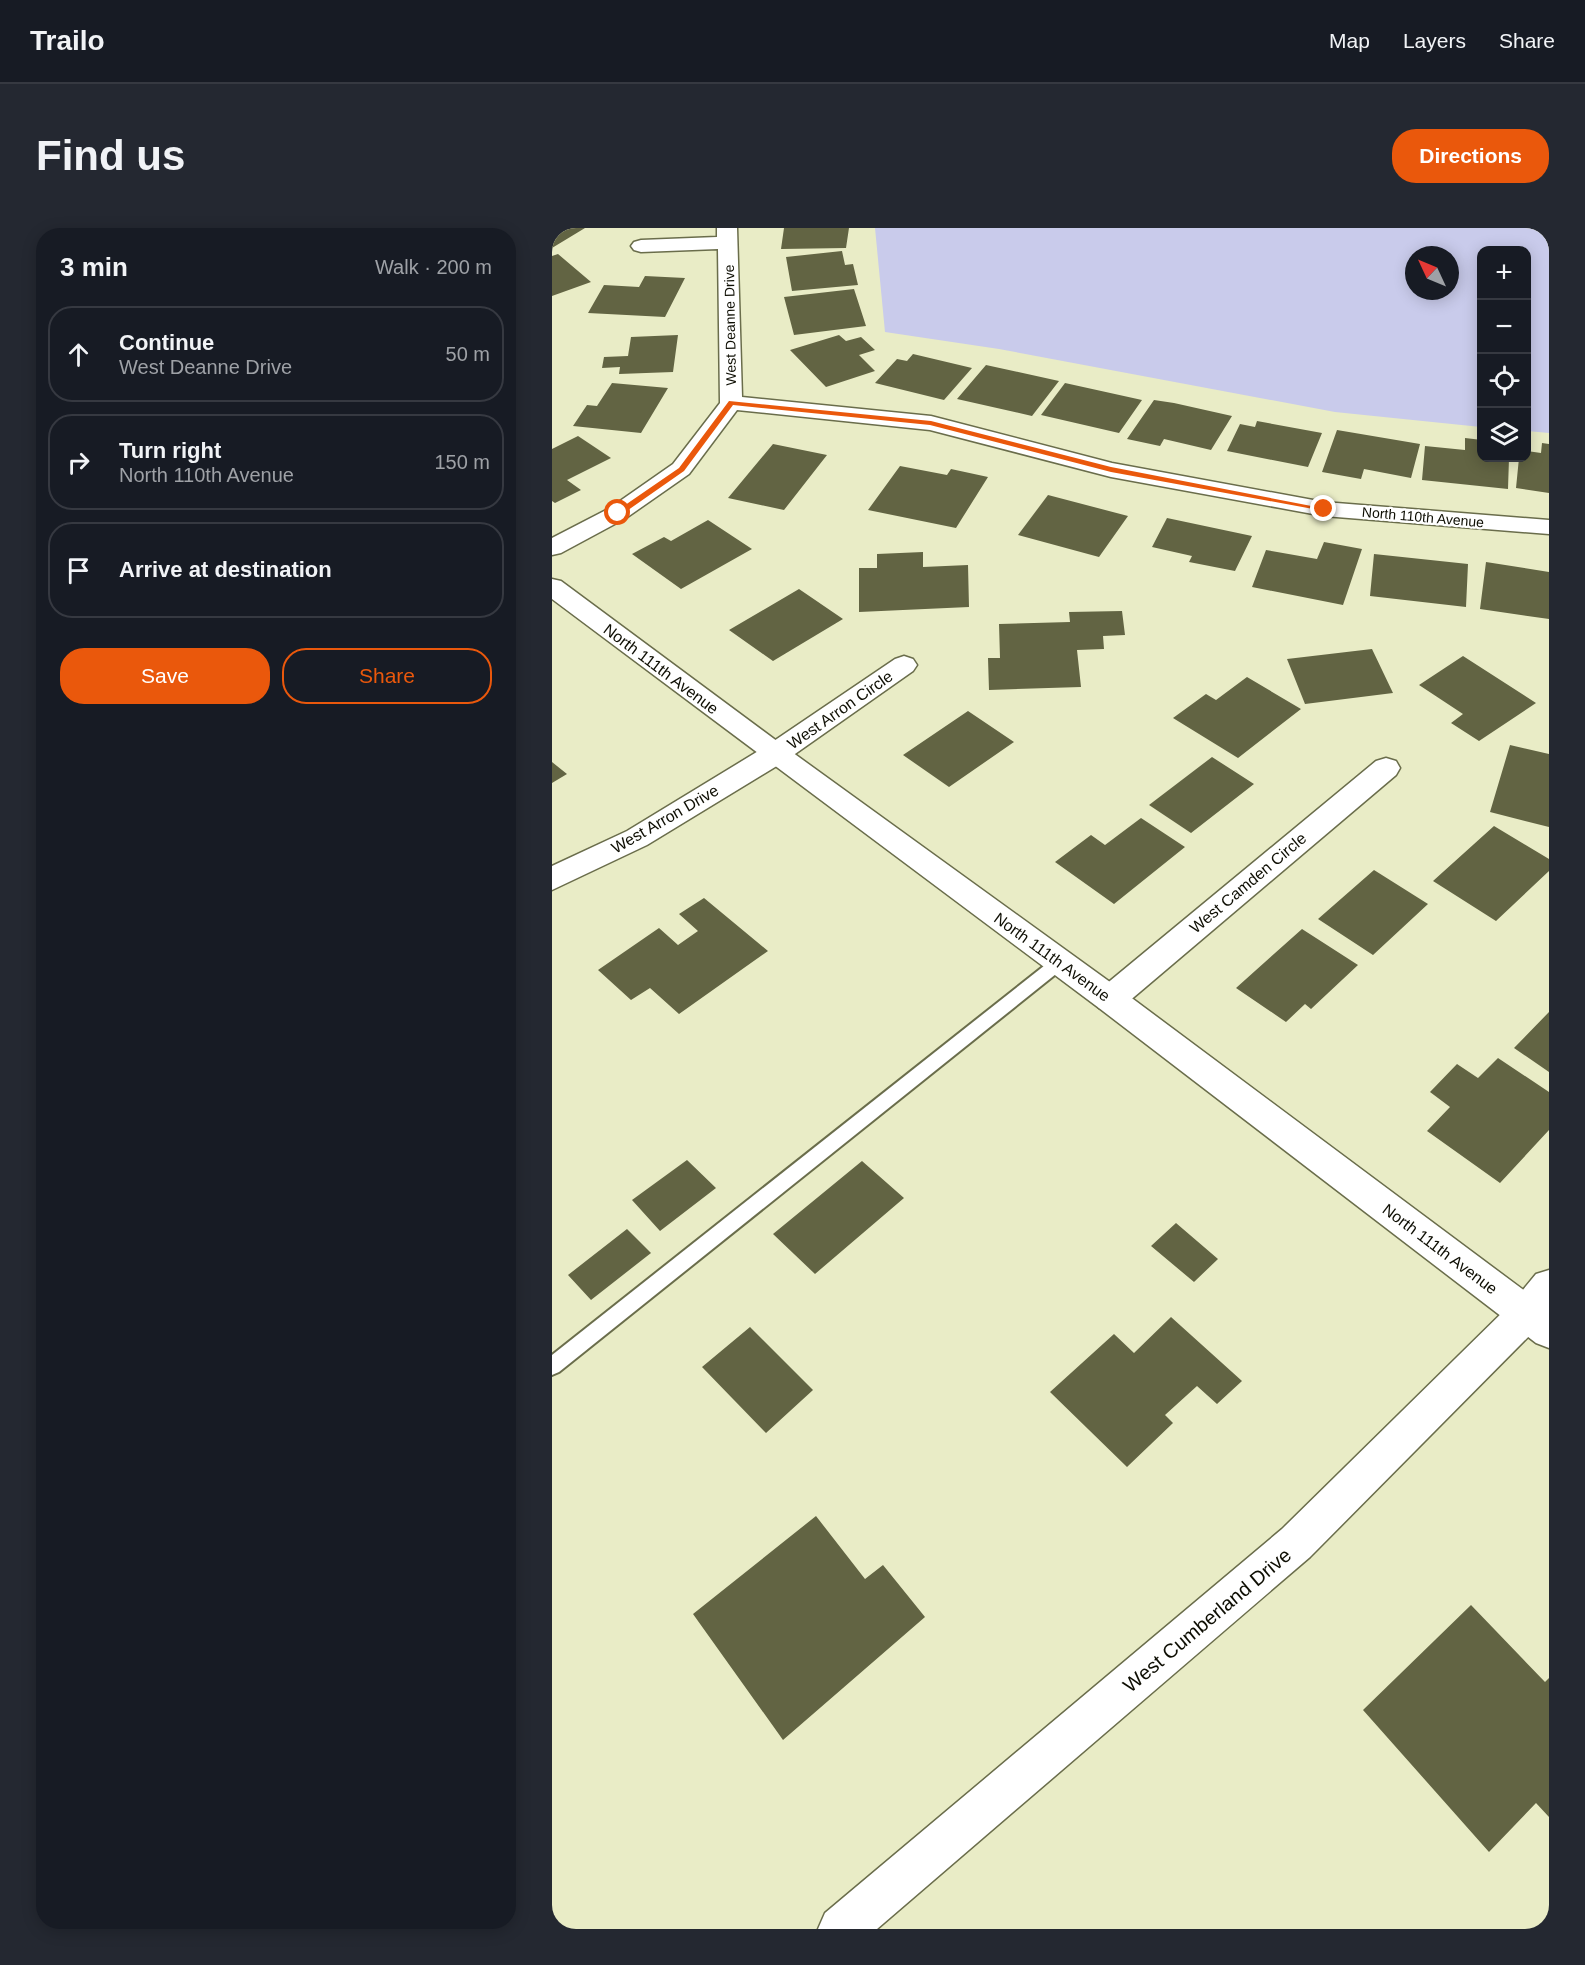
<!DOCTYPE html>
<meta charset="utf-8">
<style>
:root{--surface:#171b24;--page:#242831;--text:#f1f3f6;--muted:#9ea1a6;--line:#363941;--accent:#ea580c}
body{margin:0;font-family:Helvetica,sans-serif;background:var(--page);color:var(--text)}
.controls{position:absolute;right:18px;top:18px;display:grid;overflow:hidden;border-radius:12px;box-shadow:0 3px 15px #0003}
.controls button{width:54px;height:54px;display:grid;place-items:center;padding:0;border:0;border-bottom:2px solid var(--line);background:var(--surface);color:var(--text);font:30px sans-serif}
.compass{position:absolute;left:853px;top:18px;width:54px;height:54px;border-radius:50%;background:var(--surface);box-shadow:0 3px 15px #0003;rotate:314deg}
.stop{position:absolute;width:18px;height:18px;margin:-14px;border:4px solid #ea580c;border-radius:50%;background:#fff}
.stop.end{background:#ea580c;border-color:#fff;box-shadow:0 2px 6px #0008}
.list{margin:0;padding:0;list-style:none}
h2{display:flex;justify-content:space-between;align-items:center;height:78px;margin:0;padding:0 24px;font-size:26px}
h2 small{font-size:20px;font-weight:400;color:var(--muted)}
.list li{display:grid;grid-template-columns:39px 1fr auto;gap:18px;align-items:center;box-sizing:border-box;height:96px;margin:0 12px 12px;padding:0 12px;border:2px solid var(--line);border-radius:24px}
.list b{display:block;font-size:22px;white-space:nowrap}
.list p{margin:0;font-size:20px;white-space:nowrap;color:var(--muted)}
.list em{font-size:20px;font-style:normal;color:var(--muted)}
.actions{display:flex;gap:12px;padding:18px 24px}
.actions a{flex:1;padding:14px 0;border:2px solid var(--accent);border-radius:24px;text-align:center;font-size:21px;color:var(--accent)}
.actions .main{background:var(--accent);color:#fff}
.icon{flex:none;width:33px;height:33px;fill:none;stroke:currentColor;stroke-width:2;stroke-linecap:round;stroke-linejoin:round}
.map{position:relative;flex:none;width:997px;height:1701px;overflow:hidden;border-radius:24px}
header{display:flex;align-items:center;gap:36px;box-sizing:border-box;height:84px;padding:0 30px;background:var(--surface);border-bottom:2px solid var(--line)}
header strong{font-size:28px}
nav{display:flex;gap:33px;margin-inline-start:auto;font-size:21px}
.intro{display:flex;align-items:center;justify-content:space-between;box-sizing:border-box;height:144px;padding:0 36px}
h1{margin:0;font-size:42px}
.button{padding:15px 27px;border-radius:24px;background:var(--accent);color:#fff;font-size:21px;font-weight:700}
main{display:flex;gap:36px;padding:0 36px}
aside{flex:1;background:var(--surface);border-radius:24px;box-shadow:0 3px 15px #0003}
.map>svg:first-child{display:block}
</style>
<header>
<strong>Trailo</strong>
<nav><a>Map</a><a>Layers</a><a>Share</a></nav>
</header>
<div class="intro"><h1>Find us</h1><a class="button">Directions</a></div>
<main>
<aside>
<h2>3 min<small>Walk · 200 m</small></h2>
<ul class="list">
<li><svg class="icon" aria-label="ahead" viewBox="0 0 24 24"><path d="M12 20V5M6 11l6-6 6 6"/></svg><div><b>Continue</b><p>West Deanne Drive</p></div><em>50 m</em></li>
<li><svg class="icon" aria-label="right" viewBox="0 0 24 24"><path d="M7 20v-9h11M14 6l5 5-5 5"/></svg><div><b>Turn right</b><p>North 110th Avenue</p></div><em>150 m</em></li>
<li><svg class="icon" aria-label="arrive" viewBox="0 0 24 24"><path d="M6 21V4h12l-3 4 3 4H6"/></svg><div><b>Arrive at destination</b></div></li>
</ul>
<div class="actions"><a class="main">Save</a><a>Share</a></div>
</aside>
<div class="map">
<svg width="997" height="1701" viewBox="0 0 997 1701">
<rect width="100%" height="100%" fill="#e9ecc6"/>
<path fill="#c9cbeb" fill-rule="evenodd" d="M323,0h674v205l-22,-2v-181h-45l-1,177 -146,-15 -336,-63 -114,-17zM862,27h36v36h-36z"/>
<path fill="#626443" d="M0,0h33l-33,20z
M232,0h65l-3,20 -65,1z
M290,23l3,14 8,-1 5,21 -66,6 -6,-34z
M6,26l33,28 -39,14v-40z
M93,48l40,2 -20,39 -77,-4 16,-28 35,2z
M302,61l12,37 -72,9 -10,-38z
M126,107l-5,37 -54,2 1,-7 -18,1 2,-11 24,-1 3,-19z
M287,107l7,6 15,-4 14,13 -16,5 16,16 -49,16 -36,-37z
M361,126l59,14 -28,32 -69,-17 22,-24 10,2z
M434,137l73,16 -27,35 -75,-17z
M60,155l56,5 -27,45 -68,-7 14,-21 10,1z
M513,155l77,17 -23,33 -78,-18z
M602,172l20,3 58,13 -21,34 -47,-11 -4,7 -33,-7z
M705,193l65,12 -14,34 -81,-16 13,-27 15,3z
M785,202l83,14 -9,34 -47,-9 -3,10 -39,-7z
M26,208l33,22 -44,22 14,10 -26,13 -3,-2v-52z
M913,210l17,2v18h27l-1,31 -86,-9 3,-34 40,4z
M990,215l7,1v49l-33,-5 3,-30h8v-7l14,2z
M221,216l54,11 -43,55 -56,-12z
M348,238l47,9 4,-6 37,8 -32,51 -88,-18z
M496,267l80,21 -29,41 -81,-22z
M615,290l85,18 -17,35 -46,-9 3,-6 -40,-9z
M156,292l44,29 -71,40 -49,-35 32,-17 7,4z
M772,314l38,7 -19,56 -91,-18 14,-37 51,9z
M371,324v15l45,-2 1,42 -110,5v-44h18v-14z
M822,326l94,10 -2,43 -96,-11z
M934,334l63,10v47l-69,-10z
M247,361l44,30 -70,42 -44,-31z
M570,383l3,24 -22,1 1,13 -27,1 4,37 -92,3 -1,-32h12l-1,-34 71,-2 -1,-10z
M820,421l21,44 -88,11 -18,-45z
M911,428l73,47 -57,38 -28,-18 12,-9 -44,-29z
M695,449l54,32 -63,49 -65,-40 33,-24 10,6z
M416,483l46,31 -65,45 -46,-32z
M958,517l39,9v73l-59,-15z
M660,529l42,27 -63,49 -42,-28z
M0,534l15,12 -15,9z
M589,590l44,29 -71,57 -59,-42 36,-27 14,10z
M942,598l55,33v12l-53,50 -63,-40z
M822,642l54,34 -55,51 -55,-36z
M152,670l64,53 -89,63 -29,-26 -19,12 -33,-30 61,-42 19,17 20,-14 -19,-17z
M750,701l56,36 -47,44 -6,-5 -19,18 -50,-34z
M997,784v60l-35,-24z
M946,830l51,34v38l-49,53 -73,-52 23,-24 -20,-15 27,-28 21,14z
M135,932l29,28 -56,43 -28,-31z
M310,933l42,37 -89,76 -42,-40z
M624,995l42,36 -24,23 -43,-36z
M75,1001l24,24 -60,47 -23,-25z
M619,1089l71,64 -25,23 -20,-18 -32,29 8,8 -46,44 -77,-75 64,-58 20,19z
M198,1099l63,63 -47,43 -64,-66z
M264,1288l49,63 18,-14 42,52 -142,123 -90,-126z
M919,1377l74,77 4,-4v139l-13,-14 -47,49 -126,-142z"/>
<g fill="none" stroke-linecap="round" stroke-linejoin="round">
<g stroke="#6a6d4b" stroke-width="4">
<path id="lane" d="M508,728l6,2 2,4 -2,4 -507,406 -7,3v-20l502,-397z"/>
</g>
<g stroke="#6a6d4b" stroke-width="3">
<path id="street" d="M165,0h20l5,169 189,19 181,47 212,39 225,18v14l-225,-18 -213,-39 -181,-47 -193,-20 -48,64 -63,44 -65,35 -9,2v-17l58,-30 63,-44 47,-61 -2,-154 -77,3 -7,-2 -3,-4 3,-4 7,-2 76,-3z
M352,428l9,3 4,6 -4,6 -128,90 -138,84 -95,45v-24l75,-35 138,-84 130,-88z
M834,530l10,3 4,7 -4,7 -275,233 -11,3 -11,-3 -5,-9 5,-9 277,-229z
M997,1042v43l-10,13 -229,231 -433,372h-59l7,-16 457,-384 231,-227 23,-28z"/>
</g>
<g stroke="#6a6d4b" stroke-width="3">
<path id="secondary" d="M0,351l9,2 224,166 336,243 428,319v39l-13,-5 -437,-335 -547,-409z"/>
</g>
<use href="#lane" fill="#fff" fill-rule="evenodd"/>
<use href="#street" fill="#fff" fill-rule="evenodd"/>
<use href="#secondary" fill="#fff" fill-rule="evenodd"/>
</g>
<path fill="#ea580c" d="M177,173l202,20 180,46 216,42 -3,2 -213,-39 -181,-47 -197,-20 -49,66 -63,44h-6v-3l64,-44z"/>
<g text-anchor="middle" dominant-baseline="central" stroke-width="4.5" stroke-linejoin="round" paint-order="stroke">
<g font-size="14" fill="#0e0e03" stroke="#fff">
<text transform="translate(178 97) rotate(-91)">West Deanne Drive</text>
<text transform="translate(871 289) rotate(5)">North 110th Avenue</text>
</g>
<g font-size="16" fill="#0e0e03" stroke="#fff">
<text transform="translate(109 441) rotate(37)">North 111th Avenue</text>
<text transform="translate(288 482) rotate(-35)">West Arron Circle</text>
<text transform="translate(113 591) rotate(-30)">West Arron Drive</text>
<text transform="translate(696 655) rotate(-40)">West Camden Circle</text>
<text transform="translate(500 729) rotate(36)">North 111th Avenue</text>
<text transform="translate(888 1021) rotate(37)">North 111th Avenue</text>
</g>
<g font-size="20" fill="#0e0e03" stroke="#fff">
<text transform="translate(655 1392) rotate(-40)">West Cumberland Drive</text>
</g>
</g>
</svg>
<div class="controls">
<button>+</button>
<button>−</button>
<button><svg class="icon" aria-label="locate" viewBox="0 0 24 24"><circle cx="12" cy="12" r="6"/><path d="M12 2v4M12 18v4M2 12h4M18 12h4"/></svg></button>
<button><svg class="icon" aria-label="layers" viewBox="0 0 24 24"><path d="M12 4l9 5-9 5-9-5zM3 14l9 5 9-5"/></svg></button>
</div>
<svg class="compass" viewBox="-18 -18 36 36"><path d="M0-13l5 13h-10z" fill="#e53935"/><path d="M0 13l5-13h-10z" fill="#9ea1a6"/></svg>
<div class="stop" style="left:66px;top:285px"></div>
<div class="stop end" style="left:772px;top:281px"></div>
</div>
</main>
